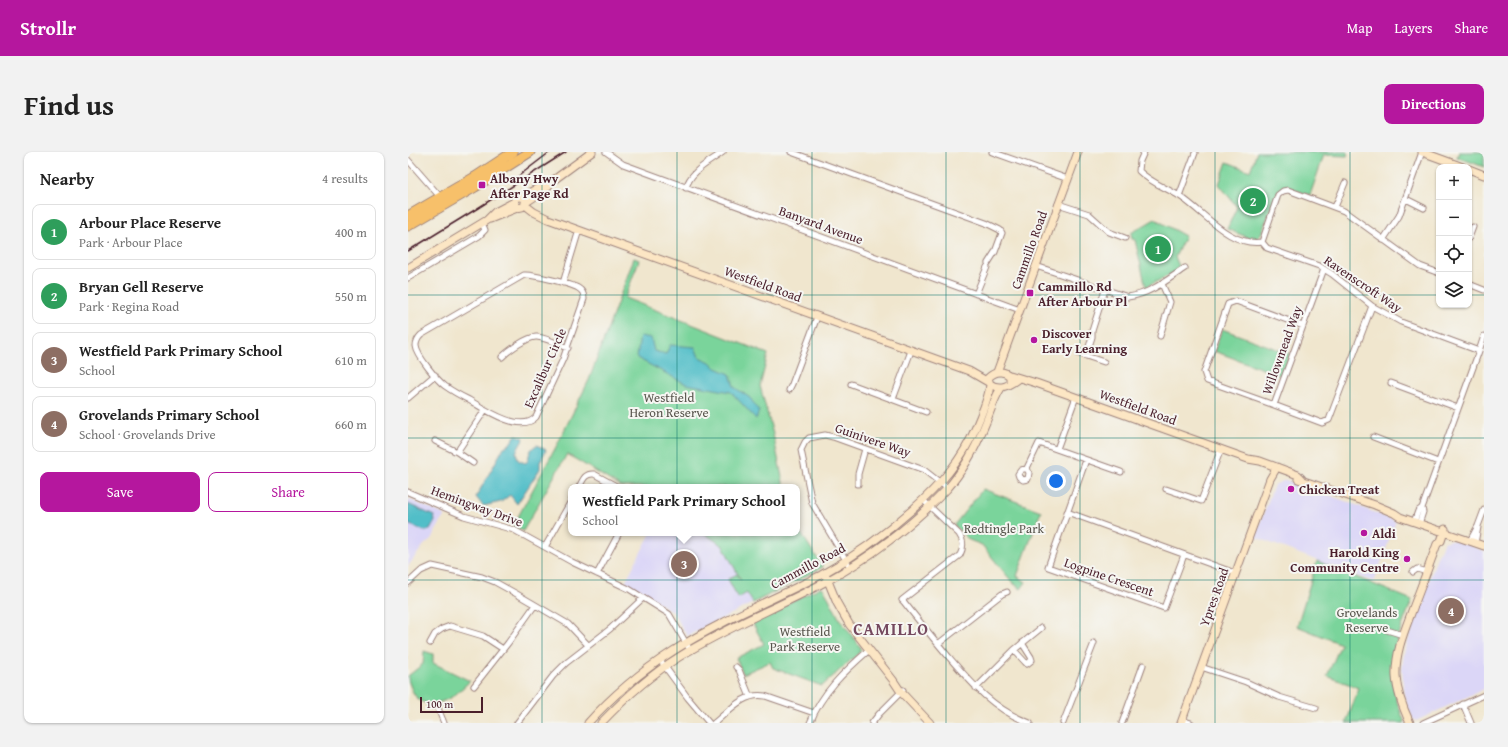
<!DOCTYPE html>
<meta charset="utf-8">
<style>
:root{--surface:#fff;--page:#f2f2f2;--text:#222;--muted:#767676;--line:#e0e0e0;--accent:#b5179e}
body{margin:0;font-family:"Gentium Book Plus",serif;background:var(--page);color:var(--text)}
.controls{position:absolute;right:12px;top:12px;display:grid;overflow:hidden;border-radius:8px;box-shadow:0 1px 3px #0004}
.controls button{width:36px;height:36px;display:grid;place-items:center;padding:0;border:0;border-bottom:1px solid var(--line);background:var(--surface);color:var(--text);font:20px sans-serif}
.scale{position:absolute;left:12px;bottom:10px;width:63px;box-sizing:border-box;padding-left:4px;border:2px solid #4a1f2b;border-top:0;font-size:11px;line-height:14px;white-space:nowrap;color:#4a1f2b;-webkit-text-stroke:3px #f6f6f2;paint-order:stroke}
.you{position:absolute;left:648px;top:329px;width:14px;height:14px;margin:-10px;border:3px solid #fff;border-radius:50%;background:#1a73e8;box-shadow:0 0 0 6px #1a73e833}
.badge{display:grid;place-items:center;width:26px;height:26px;border-radius:50%;background:var(--accent);color:#fff;font-size:13px;font-weight:700}
.pin{position:absolute;translate:-50% -50%;border:2px solid #fff;box-shadow:0 1px 4px #0006}
.popup{position:absolute;left:160px;top:332px;width:232px;height:52px;box-sizing:border-box;display:grid;place-content:center;border-radius:8px;background:var(--surface);filter:drop-shadow(0 1px 3px #0005);font-size:13px;white-space:nowrap;color:var(--muted)}
.popup b{font-size:15px;color:var(--text)}
.popup::after{content:'';position:absolute;left:50%;top:100%;margin-left:-8px;border:8px solid transparent;border-top-color:var(--surface)}
.list{margin:0;padding:0;list-style:none}
h2{display:flex;justify-content:space-between;align-items:center;height:52px;margin:0;padding:0 16px;font-size:17px}
h2 small{font-size:13px;font-weight:400;color:var(--muted)}
.list li{display:grid;grid-template-columns:26px 1fr auto;gap:12px;align-items:center;box-sizing:border-box;height:56px;margin:0 8px 8px;padding:0 8px;border:1px solid var(--line);border-radius:8px}
.list b{display:block;font-size:15px;white-space:nowrap}
.list p{margin:0;font-size:13px;white-space:nowrap;color:var(--muted)}
.list em{font-size:13px;font-style:normal;color:var(--muted)}
.actions{display:flex;gap:8px;padding:12px 16px}
.actions a{flex:1;padding:9px 0;border:1px solid var(--accent);border-radius:8px;text-align:center;font-size:14px;color:var(--accent)}
.actions .main{background:var(--accent);color:#fff}
.icon{flex:none;width:22px;height:22px;fill:none;stroke:currentColor;stroke-width:2;stroke-linecap:round;stroke-linejoin:round}
.map{position:relative;flex:none;width:1076px;height:571px;overflow:hidden;border-radius:8px}
header{display:flex;align-items:center;gap:24px;box-sizing:border-box;height:56px;padding:0 20px;background:var(--accent);color:#fff}
header strong{font-size:19px}
nav{display:flex;gap:22px;margin-inline-start:auto;font-size:14px}
.intro{display:flex;align-items:center;justify-content:space-between;box-sizing:border-box;height:96px;padding:0 24px}
h1{margin:0;font-size:28px}
.button{padding:10px 18px;border-radius:8px;background:var(--accent);color:#fff;font-size:14px;font-weight:700}
main{display:flex;gap:24px;padding:0 24px}
aside{flex:1;background:var(--surface);border-radius:8px;box-shadow:0 1px 3px #0004}
.map>svg:first-child{display:block}
</style>
<header>
<strong>Strollr</strong>
<nav><a>Map</a><a>Layers</a><a>Share</a></nav>
</header>
<div class="intro"><h1>Find us</h1><a class="button">Directions</a></div>
<main>
<aside>
<h2>Nearby<small>4 results</small></h2>
<ul class="list">
<li><span class="badge" style="background:#2e9e5b">1</span><div><b>Arbour Place Reserve</b><p>Park · Arbour Place</p></div><em>400 m</em></li>
<li><span class="badge" style="background:#2e9e5b">2</span><div><b>Bryan Gell Reserve</b><p>Park · Regina Road</p></div><em>550 m</em></li>
<li><span class="badge" style="background:#8d6e63">3</span><div><b>Westfield Park Primary School</b><p>School</p></div><em>610 m</em></li>
<li><span class="badge" style="background:#8d6e63">4</span><div><b>Grovelands Primary School</b><p>School · Grovelands Drive</p></div><em>660 m</em></li>
</ul>
<div class="actions"><a class="main">Save</a><a>Share</a></div>
</aside>
<div class="map">
<svg width="1076" height="571" viewBox="0 0 1076 571">
<rect width="100%" height="100%" fill="#f6f6f2"/>
<filter id="ink" filterUnits="userSpaceOnUse"><feTurbulence type="fractalNoise" baseFrequency=".025" numOctaves="2"/><feDisplacementMap in="SourceGraphic" scale="8" xChannelSelector="R" yChannelSelector="G"/><feConvolveMatrix kernelMatrix="1 2 1 2 8 2 1 2 1" color-interpolation-filters="sRGB"/></filter>
<filter id="wash" filterUnits="userSpaceOnUse"><feTurbulence type="fractalNoise" baseFrequency=".012" numOctaves="4" result="noise"/><feDisplacementMap in="SourceGraphic" scale="16" xChannelSelector="R" yChannelSelector="G"/><feGaussianBlur stdDeviation="0.9" result="paint"/><feColorMatrix in="noise" values="0 0 0 0 0 0 0 0 0 0 0 0 0 0 0 0 0 1.4 0 .05"/><feComposite in="paint" operator="in"/></filter>
<g filter="url(#wash)">
<rect width="100%" height="100%" fill="#f0e6ce"/>
<path fill="#dbd6f7" d="M878,328l73,26 4,2 33,13 -22,61 -119,-45 19,-52z
M0,347l37,16 -14,24 -7,6 -16,21z
M243,381h53l19,13 30,57 -66,33 -14,-24 -48,-30z
M1042,388l14,3 20,8v138l-68,32 -3,-2 -6,-13 -4,-23 -1,-15 2,-15 33,-96 7,-15z"/>
<path fill="#7ad49b" stroke="#627a63" d="M849,0h91l-1,4 -23,-1 -14,40 -24,-8 -8,4 -17,43 -3,4 -4,2 -27,-11 10,-22 -18,-23 8,-22 23,9z
M1051,0h25v15l-27,-10z
M747,67l30,17 -10,21 4,9 -6,7 -27,14 -11,-47 -3,-1 -1,-6z
M226,106l5,2 -14,38 143,56 -8,32 13,48 11,53h-163l-54,-33 -44,77 -10,-5 44,-81 32,-65z
M814,177l68,25 -8,22 -68,-25z
M575,337l58,22 -24,65 9,6 -5,7 -8,-6 -31,-38 -13,-5 -15,-15z
M389,375l26,40 -70,36 -6,-10 -9,5 -10,-19 9,-5 4,6 -18,-34 -19,-13h93z
M909,409l95,39c-10,26 -23,56 -19,84 2,14 7,26 12,39h-59l13,-35 -32,-12 14,-32 -44,-18z
M413,435l3,2 16,31 21,28 -1,4 -38,34 -49,-18 -3,-6 -27,12 -7,-16 28,-14 -11,-20 21,-14z
M16,499l9,3v9l37,18c-5,4 -9,9 -14,13 -12,9 -33,16 -42,0 -3,-6 -6,-12 -6,-18l15,-12z"/>
<path fill="#51bec8" stroke="#4e6e7a" d="M232,184l11,2 3,13 12,3 4,-9 25,2 4,10 11,5 6,6 14,6 4,13 16,11 9,13 -3,8 -25,-27 -45,-8 -49,-26z
M108,283l8,3 -8,14 2,8 7,3 3,-2c1,-7 2,-13 9,-16l9,5 -6,12v7l-23,35 -7,-9 -9,7 -18,4 -7,-9 28,-50 5,-2z
M0,352l26,12 1,5 -5,9 -6,1 -16,-7z"/>
</g>
<g filter="url(#ink)">
<g fill="none" stroke-linecap="round" stroke-linejoin="round">
<g stroke="#9d827c" stroke-width="7">
<path id="street" d="M198,0l17,12 397,146
M383,0l195,71 14,7 2,3 -7,19 -7,11
M584,0l76,27
M736,0l-4,9 -1,10c12,12 28,17 42,26 24,16 49,50 81,45l5,6 52,18 13,8 40,32 29,16 78,29 -57,157 -4,3 -4,11
M0,8l34,39
M278,36c4,-17 24,-26 37,-36
M771,44l16,-43
M998,47l18,9
M650,52l31,10 20,18 16,6
M927,55l10,-24
M1061,86l4,-11
M975,88l16,-24 23,-64
M854,90l16,-47 5,-4 5,-1 56,21 76,55 19,7
M628,114l92,31c22,-3 39,-17 57,-29
M916,117l-50,136 48,18 7,-3 43,-114
M116,123c8,-1 47,9 54,13 5,3 6,6 6,11l-21,60 -27,58c-15,17 -52,-8 -67,-17 -8,-4 -17,-9 -24,-14 -8,-6 -28,-30 -29,-40 0,-5 2,-8 5,-11z
M0,126l71,-42 6,-6 -3,-7
M155,131l16,-53
M1061,132l15,6
M568,142l11,-27
M752,184l10,-34 -8,-18
M1071,199l5,-15
M671,202l7,2
M94,205c6,-6 26,-21 35,-20 10,1 21,7 31,11
M696,210l-18,-6 6,-19v-6l13,-41
M983,231l67,25
M443,232l75,28
M381,238l3,-6 25,-67
M0,246l27,-23
M485,247l18,-48
M866,253l-67,-24 -3,-9 24,-68 8,-3 67,25
M965,285l65,25
M27,289l22,11 16,11
M649,297l19,-52
M49,300l28,-42
M678,308l-38,107 116,41 20,-53
M619,316l-6,2 -3,4 1,3 4,3 5,-1 1,-6 -2,-5 12,-25 82,29
M450,332v-10l7,-25
M171,335c4,-7 6,-14 15,-13l24,13
M758,337l35,12 20,-52
M0,340l56,24 50,14 58,32 57,27 40,25 21,36
M515,348l36,34c5,7 5,13 1,21l-58,45 2,2c14,18 29,36 44,54 24,28 46,54 82,67
M659,360l168,61
M1011,372l4,-12 -1,-4
M1062,389l8,-15 6,-16
M1067,391l3,-16
M137,395l26,-46
M442,415l-38,-64 -11,-53 4,-8 4,-4 16,-3 8,2 91,33 23,18
M1005,420l4,-3 10,3
M189,422l22,-41
M0,431l13,-12 11,-5 50,11 13,5 20,11 53,31 20,21
M979,478l16,5
M22,491l5,-9 7,-5 8,-3 33,10 20,13
M530,492l64,-50 5,-2
M606,498l11,12 2,2 5,-4 -1,-3 -9,-14
M252,508l28,38 21,25
M328,515l3,3 11,27
M793,515l45,15 33,15 37,11
M66,534l34,-43 27,-38
M568,536l38,-38 27,-22
M1055,552l8,19
M29,554l7,17
M774,568l9,3
M109,571l36,-47 13,-13 44,-34 33,-31
M306,571c15,-12 30,-31 51,-27l49,17
M402,571c12,-31 35,-52 59,-73
M464,571l7,-9 24,-24
M655,571l31,-80
M714,571l21,-58
M1015,571l61,-28"/>
</g>
<g stroke="#9d827c" stroke-width="9">
<path id="secondary" d="M1014,0l41,15
M1061,17l15,6
M106.5 50a5.5 5.5 0 1 1 11 0a5.5 5.5 0 1 1-11 0Z
M113,45l34,-18 37,-27
M117,51l18,-12 6,-6
M117,53l9,7 14,7 421,152 19,11
M82,67l27,-11
M0,116l79,-48 8,-8 19,-10
M589,220l81,-220
M602,223l26,8 212,76 12,2 38,14 4,4
M602,231v-7c-7,-6 -15,-5 -22,2l2,6c10,7 20,1 29,-6
M890,327l77,26 19,8 6,4 84,29
M418,424l11,27 12,21 44,56 8,12 29,31
M180,571c25,-28 54,-52 85,-72 47,-30 99,-51 148,-76 33,-18 63,-40 91,-65 27,-24 50,-49 64,-83 5,-13 13,-28 14,-43
M193,571c24,-25 49,-48 78,-66 46,-29 98,-49 146,-75 42,-22 89,-58 122,-93 16,-18 28,-40 37,-62 6,-13 9,-27 17,-39
M773,571l89,-244 7,-12
M1002,571c-7,-15 -13,-30 -14,-47 -1,-24 9,-46 17,-68 8,-21 16,-42 24,-64l4,-3 4,-12"/>
</g>
<g stroke="#9d827c" stroke-width="11">
<path id="highway" d="M0,64l67,-39 38,-25
M0,74l67,-39 55,-35"/>
</g>
<use href="#street" stroke="#fff" stroke-width="5"/>
<use href="#secondary" stroke="#fce6c4" stroke-width="7"/>
<use href="#highway" stroke="#f7c06b" stroke-width="9"/>
<path stroke="#4a1f2b" stroke-width="1.5" d="M108,26l34,-26
M0,99l70,-43 88,-56"/>
</g>
</g>
<path fill="none" stroke="#0f766e" stroke-width="1" stroke-opacity="0.55" d="M134,0v571M269,0v571M404,0v571M538,0v571M672,0v571M807,0v571M942,0v571M0,143h1031M1061,143h15M0,286h1076M0,428h1076"/>
<g fill="#b5179e" stroke="#f6f6f2" stroke-width="1.5">
<rect x="70" y="29" width="8" height="8" rx="2"/>
<rect x="618" y="137" width="8" height="8" rx="2"/>
<circle cx="626" cy="188" r="4"/>
<circle cx="883" cy="337" r="4"/>
<circle cx="956" cy="381" r="4"/>
<circle cx="999" cy="407" r="4"/>
</g>
<g text-anchor="middle" dominant-baseline="central" stroke-width="4" stroke-linejoin="round" paint-order="stroke">
<g font-size="13" font-weight="bold" fill="#4a1f2b" stroke="#f6f6f2" text-anchor="start">
<text x="82" y="26">Albany Hwy<tspan x="82" dy="15">After Page Rd</tspan></text>
<text x="630" y="134">Cammillo Rd<tspan x="630" dy="15">After Arbour Pl</tspan></text>
<text x="634" y="181">Discover<tspan x="634" dy="15">Early Learning</tspan></text>
<text x="891" y="337">Chicken Treat</text>
<text x="964" y="381">Aldi</text>
<text x="991" y="400" text-anchor="end">Harold King<tspan x="991" dy="15">Community Centre</tspan></text>
</g>
<g font-size="13" fill="#4a1f2b" stroke="#f6f6f2">
<text transform="translate(413 73) rotate(20)">Banyard Avenue</text>
<text transform="translate(621 98) rotate(-70)">Cammillo Road</text>
<text transform="translate(355 132) rotate(20)">Westfield Road</text>
<text transform="translate(955 132) rotate(34)">Ravenscroft Way</text>
<text transform="translate(874 198) rotate(-70)">Willowmead Way</text>
<text transform="translate(137 216) rotate(-66)">Excalibur Circle</text>
<text transform="translate(730 255) rotate(20)">Westfield Road</text>
<text transform="translate(465 288) rotate(19)">Guinivere Way</text>
<text transform="translate(69 354) rotate(20)">Hemingway Drive</text>
<text transform="translate(400 414) rotate(-28)">Cammillo Road</text>
<text transform="translate(701 425) rotate(19)">Logpine Crescent</text>
<text transform="translate(806 445) rotate(-70)">Ypres Road</text>
</g>
<g font-size="13" fill="#58554d" stroke="#f6f6f2">
<text x="261" y="245">Westfield<tspan x="261" dy="15">Heron Reserve</tspan></text>
<text x="596" y="376">Redtingle Park</text>
<text x="959" y="460">Grovelands<tspan x="959" dy="15">Reserve</tspan></text>
<text x="397" y="479">Westfield<tspan x="397" dy="15">Park Reserve</tspan></text>
</g>
<g font-size="17" font-weight="bold" letter-spacing="1" fill="#75495f" stroke="#f6f6f2">
<text x="483" y="476">CAMILLO</text>
</g>
</g>
</svg>
<div class="controls">
<button>+</button>
<button>−</button>
<button><svg class="icon" aria-label="locate" viewBox="0 0 24 24"><circle cx="12" cy="12" r="6"/><path d="M12 2v4M12 18v4M2 12h4M18 12h4"/></svg></button>
<button><svg class="icon" aria-label="layers" viewBox="0 0 24 24"><path d="M12 4l9 5-9 5-9-5zM3 14l9 5 9-5"/></svg></button>
</div>
<div class="scale">100 m</div>
<div class="you"></div>
<div class="pin badge" style="left:750px;top:97px;background:#2e9e5b">1</div>
<div class="pin badge" style="left:845px;top:49px;background:#2e9e5b">2</div>
<div class="pin badge" style="left:276px;top:412px;background:#8d6e63">3</div>
<div class="popup"><b>Westfield Park Primary School</b>School</div>
<div class="pin badge" style="left:1043px;top:459px;background:#8d6e63">4</div>
</div>
</main>
